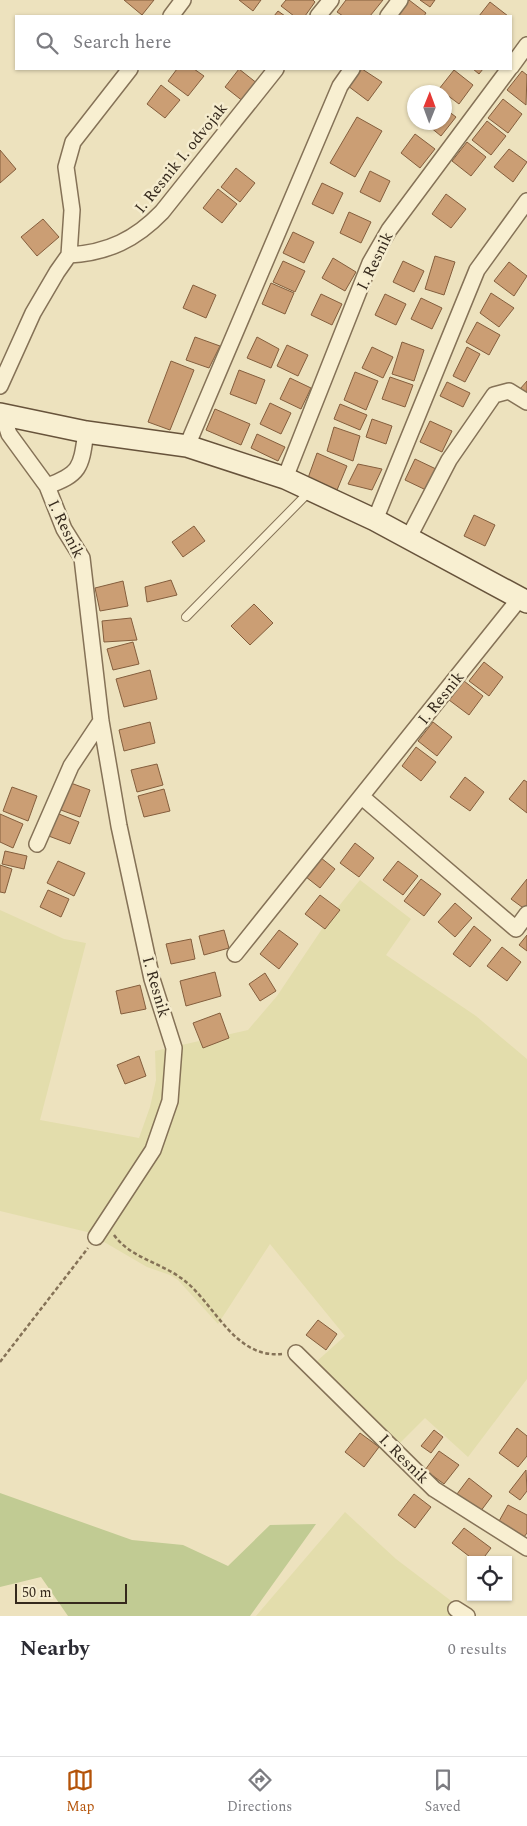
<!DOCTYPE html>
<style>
:root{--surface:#fff;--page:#f7f7f7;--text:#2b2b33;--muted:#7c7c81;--line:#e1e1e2;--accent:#b45309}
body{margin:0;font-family:Spectral,serif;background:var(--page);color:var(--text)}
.controls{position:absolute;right:15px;bottom:15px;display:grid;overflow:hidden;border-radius:0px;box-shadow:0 1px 4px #0004}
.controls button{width:45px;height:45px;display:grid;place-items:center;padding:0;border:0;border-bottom:1px solid var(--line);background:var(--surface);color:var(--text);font:25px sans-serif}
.compass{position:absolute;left:407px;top:85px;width:45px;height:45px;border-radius:50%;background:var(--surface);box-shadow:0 1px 4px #0004;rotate:1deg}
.scale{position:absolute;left:15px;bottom:12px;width:112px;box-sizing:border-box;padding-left:5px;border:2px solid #35291c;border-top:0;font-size:14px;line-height:18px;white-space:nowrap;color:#35291c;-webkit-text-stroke:4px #f5ecce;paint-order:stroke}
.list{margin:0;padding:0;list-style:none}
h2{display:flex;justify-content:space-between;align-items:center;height:65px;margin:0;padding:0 20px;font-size:21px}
h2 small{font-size:16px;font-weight:400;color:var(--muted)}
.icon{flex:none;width:28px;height:28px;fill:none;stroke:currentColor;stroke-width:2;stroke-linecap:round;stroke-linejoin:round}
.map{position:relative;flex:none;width:527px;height:1616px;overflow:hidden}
.search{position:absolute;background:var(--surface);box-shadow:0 1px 4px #0004;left:15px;right:15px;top:15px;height:55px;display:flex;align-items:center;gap:12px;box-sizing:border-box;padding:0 18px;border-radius:0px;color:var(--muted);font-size:19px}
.sheet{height:140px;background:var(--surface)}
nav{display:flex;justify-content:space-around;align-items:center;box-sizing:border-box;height:70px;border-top:1px solid var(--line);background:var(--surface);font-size:14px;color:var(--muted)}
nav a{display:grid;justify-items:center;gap:2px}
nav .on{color:var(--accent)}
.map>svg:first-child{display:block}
</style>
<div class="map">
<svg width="527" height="1616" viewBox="0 0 527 1616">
<rect width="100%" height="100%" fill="#ede2be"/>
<path fill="#e3ddac" d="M360,880l51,39 -25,36 90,61 51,43v320l-59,78 -43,-39 -38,38 -39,-40 -32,-54 29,-26 -75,-92 -52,80 -40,-44 -8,-5 -23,-8 -60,-35 -87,-21v-301l64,29 22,4 -46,177 99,18 11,-31 6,-27 -1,-29 93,-21 29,-34 53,-79z
M345,1512l51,47 75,57h-215z"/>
<path fill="#c1cb93" d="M0,1493l132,47 51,5 45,21 42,-41 46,-1 -66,92h-182l-27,-39 -41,10z"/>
<path fill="#cb9e74" stroke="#845e3d" d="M124,0h30l-12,15z
M239,0h22l-8,11z
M286,0h27l2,2 -10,14h-11l-13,-10z
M346,0h37l-13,16h-27l-6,-4z
M406,0h3l17,13 -2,3h-31z
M420,0h15l-5,7z
M490,2l18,14h-29z
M278,11l7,5h-11z
M177,69h17l10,7 -16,20 -20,-15z
M239,69l19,15 -14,18 -19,-15z
M362,69l20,13 -14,19 -20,-15z
M473,69h10l-4,5z
M454,70l19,15 -14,19 -20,-15z
M522,71l5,4 -1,30 -19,-15z
M161,85l19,15 -15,18 -18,-14z
M503,99l19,15 -14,19 -20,-15z
M444,108l12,9 -15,19 -17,-14h20z
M357,117l25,14 -27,46 -25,-14z
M487,121l19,15 -15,19 -19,-15z
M415,134l20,15 -15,19 -19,-15z
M467,142l19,15 -15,19 -19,-15z
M509,149l18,13 -14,20 -19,-15z
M0,150l16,19 -16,14z
M236,168l19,15 -15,19 -19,-15z
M370,171l20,10 -10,21 -20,-10z
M322,183l21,10 -10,21 -21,-10z
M218,189l19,15 -15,19 -19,-15z
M446,194l20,15 -15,19 -19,-14z
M349,212l22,10 -10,21 -21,-10z
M43,219l16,18 -22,19 -16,-19z
M293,232l21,10 -10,21 -21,-10z
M435,256l20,6 -11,33 -19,-6z
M333,258l23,14 -11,19 -23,-13z
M283,261l22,10 -10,21 -22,-10z
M403,261l21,10 -10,21 -21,-10z
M509,262l18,14 -13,20 -20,-15z
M271,283l23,10 -9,21 -23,-10z
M193,285l23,10 -10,23 -23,-10z
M491,293l23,15 -15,19 -19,-14z
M321,294l21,10 -10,21 -21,-10z
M385,294l21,10 -10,21 -21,-10z
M421,298l21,10 -10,21 -21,-10z
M477,322l23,13 -11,20 -23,-13z
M195,337l25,9 -11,22 -23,-8z
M257,337l22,12 -8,19 -24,-10z
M402,342l22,8 -10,31 -22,-7z
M287,345l21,10 -10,21 -21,-10z
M372,347l21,10 -10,21 -21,-10z
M467,347l13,7 -15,28 -12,-6z
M171,361l23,9 -24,60 -22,-8z
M239,370l26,10 -9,24 -26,-10z
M355,372l23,9 -12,29 -22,-10z
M390,377l23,8 -8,22 -23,-8z
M290,378l21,10 -10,21 -21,-10z
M527,381v14l-7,-6z
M447,382l23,11 -7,14 -23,-11z
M270,403l21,10 -10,21 -21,-10z
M340,404l27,11 -7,15 -26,-11z
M215,409l35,15 -9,21 -35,-15z
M372,419l20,7 -6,18 -20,-7z
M430,421l22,10 -10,21 -22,-10z
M334,427l26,9 -7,25 -26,-10z
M257,434l28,13 -7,14 -27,-13z
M317,453l30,13 -10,24 -29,-12z
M415,459l21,10 -10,21 -21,-10z
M358,464l24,5 -10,21 -24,-6z
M474,515l21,10 -10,21 -21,-10z
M194,526l11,15 -22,16 -11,-15z
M171,580l6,15 -30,7 -2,-15z
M123,581l5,25 -28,5 -5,-23z
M254,604l19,19 -23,22 -19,-19z
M131,618l6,22 -33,2 -2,-21z
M133,642l6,22 -26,6 -6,-21z
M484,662l19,15 -14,19 -20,-15z
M150,670l7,29 -33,8 -8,-28z
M464,681l19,15 -14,19 -20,-15z
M150,722l5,21 -31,8 -5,-21z
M433,722l19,15 -15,19 -19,-15z
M416,747l20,15 -15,19 -19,-15z
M157,764l6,21 -26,7 -6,-22z
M465,777l19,15 -14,19 -20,-14z
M524,780l3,2v31l-18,-14z
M68,782l22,8 -10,27 -22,-8z
M12,787l25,9 -9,25 -25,-10z
M164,789l6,22 -26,6 -6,-21z
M54,812l25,10 -9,22 -24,-9z
M0,814l23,10 -10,24 -13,-6z
M355,843l19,15 -15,19 -19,-14z
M5,851l22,5 -3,13 -22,-5z
M316,854l19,15 -15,19 -19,-15z
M58,861l27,12 -11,23 -27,-13z
M398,861l20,15 -15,19 -20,-15z
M0,865l12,4 -7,24 -5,-1z
M421,879l20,15 -17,22 -20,-15z
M527,879v30l-1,1 -15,-11z
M48,890l21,9 -8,18 -21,-10z
M320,895l20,15 -15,19 -20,-15z
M455,903l17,15 -17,19 -17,-15z
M474,926l17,14 -21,27 -17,-13z
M224,930l5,18 -25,7 -5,-19z
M279,930l19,14 -19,25 -19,-15z
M527,935v16l-8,-6z
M191,939l4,20 -24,5 -5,-20z
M502,947l19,15 -14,19 -20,-15z
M215,972l6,24 -35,10 -6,-25z
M265,973l11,18 -16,10 -11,-17z
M140,985l6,24 -25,5 -5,-23z
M220,1013l9,25 -26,10 -10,-25z
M139,1056l7,20 -21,8 -8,-19z
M318,1320l19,14 -11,16 -20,-15z
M517,1428l10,8v20l-9,11 -19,-14z
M434,1430l9,7 -12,16 -10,-7z
M360,1433l19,14 -15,20 -19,-15z
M439,1451l20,14 -15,19 -19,-14z
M526,1470l1,21 -7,9 -11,-8z
M469,1478l23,18 -12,16 -23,-18z
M414,1494l17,13 -16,21 -17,-13z
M508,1505l19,10v18l-3,4 -26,-14z
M464,1528l27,20 -9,12h-8l-22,-17z"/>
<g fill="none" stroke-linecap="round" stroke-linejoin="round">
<g stroke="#857257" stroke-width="10">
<path id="lane" d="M186,617l123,-125"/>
</g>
<g stroke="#857257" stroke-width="18">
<path id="street" d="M171,16l12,-16
M318,16l13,-16
M388,16l12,-16
M511,67l16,-22
M69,255c39,-2 67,-16 93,-43l114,-143
M0,386l33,-73 24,-41 12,-17 3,-45 -6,-43 7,-25 57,-73
M3,415l6,19 38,52 17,43 18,29 19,163 18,105 33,153 22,69 -4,53 -17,49 -57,87
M187,446l153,-360 12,-17
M285,478l85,-215 19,-33 120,-161
M47,486c34,-12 34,-19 39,-54
M375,520l102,-250 50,-69
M409,537l40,-77 45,-65 15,-4 18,11
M362,797l154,132 11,-15
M37,844l34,-78 30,-45
M235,954l285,-356
M296,1353l138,136 93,59
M456,1609l11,7"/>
</g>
<g stroke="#67533b" stroke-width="24">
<path id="secondary" d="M0,414l86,18 101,14 98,32 90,42 152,82"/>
</g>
<path stroke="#857257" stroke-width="2.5" stroke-dasharray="4 2.5" stroke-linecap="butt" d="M114,1235c17,23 45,27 67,43 33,23 52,81 101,76
M0,1362l88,-114"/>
<use href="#lane" stroke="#f8efd1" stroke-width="8"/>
<use href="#street" stroke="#f8efd1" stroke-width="15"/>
<use href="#secondary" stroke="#f8efd1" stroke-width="21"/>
</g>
<g text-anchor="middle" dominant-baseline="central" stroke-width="5" stroke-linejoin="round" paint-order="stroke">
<g font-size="16" fill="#35291c" stroke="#f5ecce">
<text transform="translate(181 158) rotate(-51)">I. Resnik I. odvojak</text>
<text transform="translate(375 261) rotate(-64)">I. Resnik</text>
<text transform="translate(66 529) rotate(64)">I. Resnik</text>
<text transform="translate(441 698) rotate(-51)">I. Resnik</text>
<text transform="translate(156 987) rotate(74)">I. Resnik</text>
<text transform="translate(404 1459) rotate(45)">I. Resnik</text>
</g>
</g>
</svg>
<div class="controls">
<button><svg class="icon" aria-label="locate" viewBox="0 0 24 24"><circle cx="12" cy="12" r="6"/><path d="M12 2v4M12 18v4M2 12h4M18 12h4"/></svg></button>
</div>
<svg class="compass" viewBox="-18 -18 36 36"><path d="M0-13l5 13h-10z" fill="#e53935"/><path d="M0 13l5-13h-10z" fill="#7c7c81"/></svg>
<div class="scale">50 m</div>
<div class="search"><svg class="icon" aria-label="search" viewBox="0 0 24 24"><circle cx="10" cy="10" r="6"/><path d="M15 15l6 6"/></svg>Search here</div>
</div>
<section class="sheet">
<h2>Nearby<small>0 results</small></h2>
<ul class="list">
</ul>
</section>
<nav>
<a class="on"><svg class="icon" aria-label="map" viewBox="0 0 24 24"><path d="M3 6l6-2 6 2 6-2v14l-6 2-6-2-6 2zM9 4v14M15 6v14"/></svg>Map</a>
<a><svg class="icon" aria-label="directions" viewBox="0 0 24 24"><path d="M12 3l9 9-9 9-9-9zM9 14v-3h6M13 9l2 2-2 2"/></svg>Directions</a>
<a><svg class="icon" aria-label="saved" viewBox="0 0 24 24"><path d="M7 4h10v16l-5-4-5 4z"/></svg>Saved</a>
</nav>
